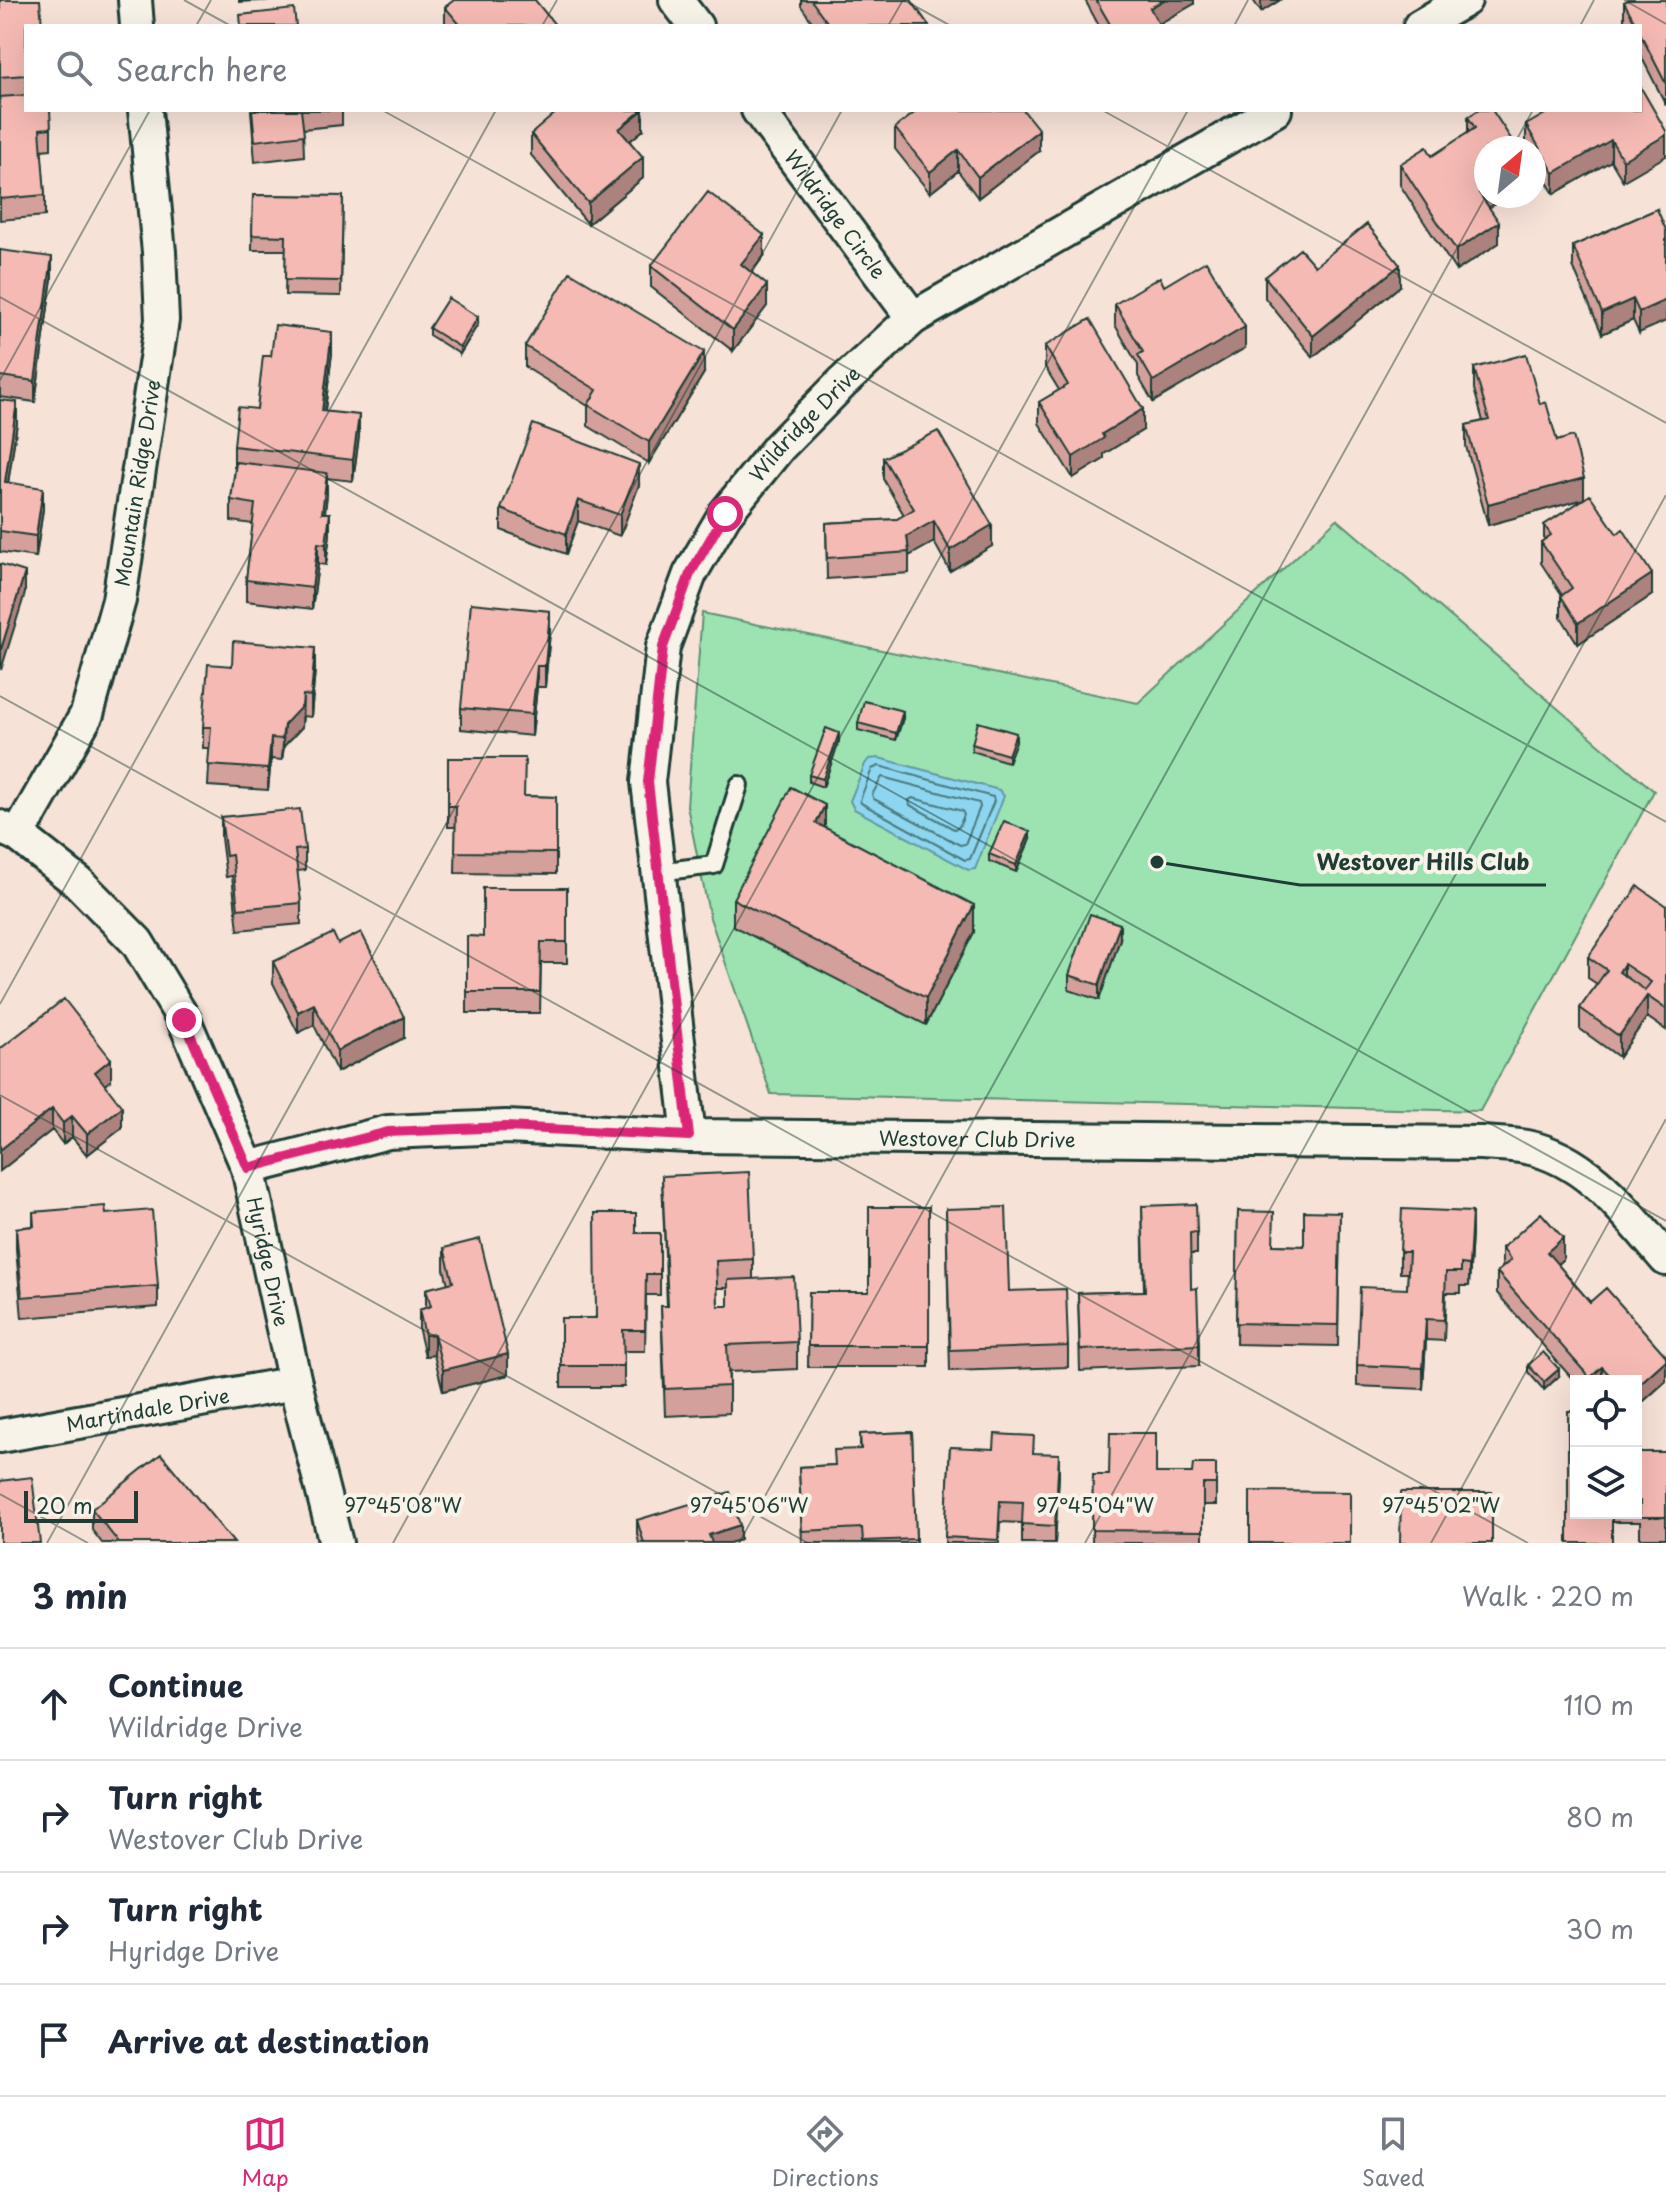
<!DOCTYPE html>
<meta charset="utf-8">
<style>
:root{--surface:#fff;--page:#f2f2f3;--text:#1f2937;--muted:#747a83;--line:#e0e1e3;--accent:#db2777}
body{margin:0;font-family:"Playpen Sans",sans-serif;background:var(--page);color:var(--text)}
.controls{position:absolute;right:24px;bottom:24px;display:grid;overflow:hidden;border-radius:0px;box-shadow:0 8px 32px #0002}
.controls button{width:72px;height:72px;display:grid;place-items:center;padding:0;border:0;border-bottom:2px solid var(--line);background:var(--surface);color:var(--text);font:40px sans-serif}
.compass{position:absolute;left:1474px;top:136px;width:72px;height:72px;border-radius:50%;background:var(--surface);box-shadow:0 8px 32px #0002;rotate:29deg}
.scale{position:absolute;left:24px;bottom:20px;width:114px;box-sizing:border-box;padding-left:8px;border:4px solid #1f3d34;border-top:0;font-size:22px;line-height:28px;white-space:nowrap;color:#1f3d34;-webkit-text-stroke:6px #f7f3e8;paint-order:stroke}
.stop{position:absolute;width:24px;height:24px;margin:-18px;border:6px solid #db2777;border-radius:50%;background:#fff}
.stop.end{background:#db2777;border-color:#fff;box-shadow:0 2px 8px #0008}
.list{margin:0;padding:0;list-style:none}
h2{display:flex;justify-content:space-between;align-items:center;height:104px;margin:0;padding:0 32px;font-size:34px}
h2 small{font-size:26px;font-weight:400;color:var(--muted)}
.list li{display:grid;grid-template-columns:52px 1fr auto;gap:24px;align-items:center;box-sizing:border-box;height:112px;padding:0 32px;border-top:2px solid var(--line)}
.list b{display:block;font-size:30px;white-space:nowrap}
.list p{margin:0;font-size:26px;white-space:nowrap;color:var(--muted)}
.list em{font-size:26px;font-style:normal;color:var(--muted)}
.icon{flex:none;width:44px;height:44px;fill:none;stroke:currentColor;stroke-width:2;stroke-linecap:round;stroke-linejoin:round}
.map{position:relative;flex:none;width:1666px;height:1543px;overflow:hidden}
.search{position:absolute;background:var(--surface);box-shadow:0 8px 32px #0002;left:24px;right:24px;top:24px;height:88px;display:flex;align-items:center;gap:20px;box-sizing:border-box;padding:0 28px;border-radius:0px;color:var(--muted);font-size:30px}
.sheet{height:552px;background:var(--surface)}
nav{display:flex;justify-content:space-around;align-items:center;box-sizing:border-box;height:112px;border-top:2px solid var(--line);background:var(--surface);font-size:22px;color:var(--muted)}
nav a{display:grid;justify-items:center;gap:4px}
nav .on{color:var(--accent)}
.map>svg:first-child{display:block}
</style>
<div class="map">
<svg width="1666" height="1543" viewBox="0 0 1666 1543">
<rect width="100%" height="100%" fill="#f7e2d8"/>
<filter id="ink" filterUnits="userSpaceOnUse"><feTurbulence type="fractalNoise" baseFrequency=".0125" numOctaves="2"/><feDisplacementMap in="SourceGraphic" scale="16" xChannelSelector="R" yChannelSelector="G"/><feConvolveMatrix kernelMatrix="1 2 1 2 8 2 1 2 1" color-interpolation-filters="sRGB"/></filter>
<g filter="url(#ink)">
<path fill="#9ce3b1" stroke="#5e9072" stroke-width="2" d="M1337,519l317,272 -174,320 -709,-17 -61,-176 -23,-112 15,-193 436,90z"/>
<path fill="#8ed6ef" stroke="#6299a4" stroke-width="2" d="M879,758l120,32 5,6 -29,73 -7,1 -114,-61 -4,-8 15,-37 4,-5z"/>
<g fill="none" stroke-linecap="round" stroke-linejoin="round">
<path stroke="#4b7a7f" stroke-width="2" d="M879,766l114,31 1,4 -24,58 -5,1 -104,-57 -1,-3 12,-31z
M882,777l97,26 1,4 -15,37 -5,1 -86,-46 -2,-4z
M913,798l49,13 2,4 -5,12 -5,2 -44,-24 -1,-5z"/>
<g stroke="#1f3d34" stroke-width="22">
<path id="lane" d="M658,872l56,-7 25,-80"/>
</g>
<g stroke="#1f3d34" stroke-width="38">
<g id="street">
<path d="M135,0l2,26"/>
<path d="M676,0l20,26"/>
<path d="M1420,26l45,-26"/>
<path id="s1" d="M758,110l155,208"/>
<path id="s2" d="M0,827l18,8 61,48 58,59 47,78 64,148 47,215 41,160"/>
<path id="s3" d="M18,835l69,-121 32,-114 43,-280 -3,-68 -14,-142"/>
<path id="s4" d="M689,1136l-41,-354 15,-135 27,-73 35,-60 54,-67 64,-65 70,-64 362,-208"/>
<path id="s5" d="M248,1168l140,-36 118,-5 183,9 793,7c14,1 30,1 44,4 62,12 101,67 140,112"/>
<path id="s6" d="M0,1436l295,-53"/>
</g>
</g>
<use href="#lane" stroke="#f7f3e8" stroke-width="16"/>
<use href="#street" stroke="#f7f3e8" stroke-width="32"/>
</g>
<path fill="#d4a09b" stroke="#1f3d34" stroke-width="2" fill-rule="evenodd" d="M0,0l26,26v84l25,18v21l-10,1 4,45v21l-45,4z
M239,0h42l-42,2z
M801,0h110l18,26h-114l-14,-20z
M1085,0h109v4l-35,20 1,2h-61z
M1253,0h27l-19,12z
M1666,0v105l-26,-51v-28h-14l-2,-3v-21z
M445,7l111,19h-111z
M251,110h91v15l-39,4 1,27 -49,6z
M1479,110l7,86h21l-18,12 10,35 -43,28 -56,-86v-21l32,-8 36,-23v-16z
M1640,110l-17,71 -12,-20 -57,33 -20,-34v-12h-7l-1,-2v-21z
M895,128l144,23 -61,47 -20,-27 -28,22 -35,-44z
M643,130l-13,11 13,37 -55,46 -57,-69v-21z
M253,195l90,1 -2,100 -56,-1 1,-45h-34z
M1657,209l-18,124 -6,-13 -31,14 -29,-67v-21z
M0,250l52,28 -17,124 -35,-5z
M764,256l-13,16 16,34 -34,45 -82,-64v-21z
M1315,266l85,20 -87,71 -48,-59v-21z
M1164,286l81,62 -92,54 -15,-26v-11l-23,-40v-21z
M478,324l-18,30 -31,-19v-7z
M525,346l179,27 -55,90 -61,-37v-20l-63,-39z
M1045,346l98,84 -39,24v5l-31,19 -34,-55v-21l20,-12 -14,-23z
M332,353l-7,58 34,25 -6,45 -26,-3v16l-2,19 5,21 -4,31 -8,-1 -6,45 -66,-8v-21l7,-56 -22,-3v-21l4,-33h-1v-21l23,-37 14,-53z
M1474,368l66,36 17,37 27,58 68,96 -74,49 -17,-27v-21l1,-1 -21,-32v-21l3,-2v-15l40,-26 -96,26 -22,-79v-21l17,-4 -9,-32z
M0,400l17,23 -9,60 35,26 -7,48 -36,-5z
M883,458l109,88 -42,25 -16,-29 -25,14v17l-82,6 -1,-56 71,-4 7,-4 -21,-36z
M639,485l-19,51 -42,-15 -12,33 -65,-24v-21z
M550,632l-5,55h-8l-5,49 -71,-7v-21z
M232,666l83,3 -4,48 -8,-1 -1,11 -18,19 -2,14 -11,-1 -3,31 -60,-4 2,-38h-7v-21z
M903,718l-7,22 -38,-10v-7z
M839,741l-16,46 -14,-5v-7z
M1016,741l-8,21 -36,-11v-7z
M448,758l76,38 32,1v77l-101,-1 1,-46h-8z
M221,817l84,32v21l-8,1 4,32v21l-63,6 -6,-54 -6,1 -5,-39z
M825,828l149,104 -48,93 -193,-99v-27z
M1030,839l-14,33 -27,-11v-7z
M567,888v75h-26l-1,50h-73v-77l16,1z
M1666,906v124l-19,-13 -28,40 -39,-28v-21l17,-24 -9,-6v-21z
M1120,939l-21,61 -30,-10v-15z
M338,944l66,94 -67,34 -23,-47 -16,8 -25,-50v-21z
M0,1049l111,31 -6,5 17,43 -35,27 -15,-18 -9,7 -11,-14 -52,41z
M662,1176l91,83v20l44,63v27l-68,3v41l-64,3 -4,-110h6zM717,1288h11v18h-10z
M1142,1206l55,26v22h-7l1,35 8,56v21l-119,5 -2,-78 66,-2z
M929,1207v160h-121l1,-75h60z
M946,1209l63,82 59,55v21l-118,4z
M1238,1211l35,34 31,1 36,-34 -2,134 -102,-2z
M33,1212l73,2 52,72v21l-136,11 -6,-69v-21l17,-2z
M636,1233h24v62h-14l-1,56h-21v36h-63v-69h34z
M1472,1233l-3,53h-8v7h-15l-2,48 -18,-1 -3,49 -66,-3v-21l50,-76 1,-16h-8v-21z
M444,1248l64,127 -65,16 -9,-36 -9,1 -6,-25v-21l7,-2v-19l22,-5 -4,-15z
M1502,1248l61,11 -6,5 33,38 76,54v25l-30,27v-27h-60v2l-79,-90v-21l5,-4z
M1528,1365l31,11 -15,14 -16,-18z
M912,1432l4,111h-114l-3,-76 35,-2 26,-16v-15z
M950,1447l84,6 25,22 -4,68h-33v-20l-22,-1 -1,21h-54z
M1636,1452h30v86h-26v-16h-28l-36,-9h60z
M1216,1464v41h-13v38h-111l1,-68h16l47,-2h36z
M92,1509l142,34h-132l-10,-13z
M637,1520l103,20 -11,3h-90l-2,-9z"/>
<path fill="#ac827e" stroke="#1f3d34" stroke-width="2" d="M1164,0h30v4l-39,22 -5,-18z
M1261,0h19l-19,12z
M643,110v20l-24,20v-21z
M1039,130v21l-61,47v-21z
M1666,135v21l-43,25v-21z
M1611,140v21l-57,33v-21z
M958,150v21l-28,22v-21z
M643,157v21l-55,46v-21z
M1486,189v7h21l-28,18v-21z
M1499,222v21l-43,28v-21z
M764,235v21l-23,29v-21z
M52,257v21l-17,124v-21z
M1400,265v21l-87,71v-21z
M767,285v21l-34,45v-21z
M1633,299v21l-31,14v-21z
M1666,300v21l-27,12v-21z
M478,317v7l-18,30v-7z
M1245,327v21l-92,54v-21z
M332,332v21l-10,79v-21z
M704,352v21l-55,90v-21z
M17,402v21l-12,80v-21z
M1143,409v21l-39,24v5l-31,19v-21l29,-23z
M359,415v21l-6,45v-21z
M639,464v21l-19,51v-21z
M327,473v21l-5,40v-21z
M1584,478v21l-96,26v-21z
M43,488v21l-7,48v-21z
M578,500v21l-12,33v-20z
M330,513v21l-4,31v-21z
M934,521v21l-25,14 -2,-20z
M992,525v21l-42,25v-21z
M318,543v21l-6,45v-21z
M25,572v21l-24,77v-21z
M1652,574v21l-74,49v-21z
M550,611v21l-5,55v-21z
M315,648v21l-4,48v-21z
M537,666v21l-5,49v-22z
M303,695l-1,32 -18,19 -2,14 2,-35z
M903,711v7l-7,22v-7z
M839,733v8l-16,46v-8z
M1016,733v8l-8,21v-7z
M271,738v21l-3,31v-21z
M825,805v28l-9,-10z
M1030,832v7l-14,33v-7z
M974,905v27l-48,93v-27z
M1120,924v15l-21,61v-15z
M1624,964v21l-5,-13z
M1647,996v21l-28,40v-21z
M314,1004v21l-16,8v-21z
M404,1017v21l-67,34v-21z
M111,1059v21l-16,13v-21z
M122,1107v21l-35,27v-21z
M52,1109v21l-52,41v-21z
M72,1116v21l-9,7v-21z
M1472,1212v21l-3,53v-21z
M1563,1238v21l-16,14v-21z
M1426,1319v21l-3,49v-21z
M434,1334v21l-9,1v-21z
M508,1354v21l-65,16v-21z
M1666,1360v21l-30,27v-21z
M1602,1367v14h-12v-3z
M1559,1369v7l-15,14v-8z
M1059,1454v21l-4,68v-17z
M740,1525v15l-11,3h-20v-8z"/>
<path fill="#f6bab4" stroke="#1f3d34" stroke-width="2" fill-rule="evenodd" d="M0,0h40l2,26h-16v49l-26,2z
M454,0h81l21,26h-95l-16,-19z
M811,0h100l18,26h-99z
M1096,0h68l-14,8 10,18h-49z
M1628,0h38v84l-26,-51v-7h-3l-13,-24z
M294,9l2,17h-55l-1,-11z
M1640,86l26,45v4l-43,25 -12,-20 -57,33 -28,-48 26,-15h88z
M26,95v15h24l1,18 -11,1 5,66 -45,4v-102z
M252,110h49l3,25 -49,6z
M559,110h83l-23,19 24,28 -55,46 -57,-69z
M918,110h105l16,20 -61,47 -20,-27 -28,22 -35,-44z
M1479,110h13l25,38h-31v41l-7,4 20,29 -43,28 -56,-86 27,-17 5,9 43,-28 -7,-11z
M708,192l56,43 -23,29 26,21 -34,45 -82,-64z
M253,195l90,1 -2,85 -56,-1 1,-44 -34,-1z
M1657,209l9,21v70l-27,12 -6,-13 -31,14 -29,-67z
M1367,224l33,41 -87,71 -48,-59 35,-28 15,17z
M0,250l52,7 -17,124 -35,-5z
M1206,261l39,66 -92,54 -15,-26 5,-3 -28,-48 45,-27 4,9z
M570,272l134,80 -55,90 -61,-37 9,-15 -72,-44z
M448,298l30,19 -18,30 -31,-19z
M1090,319l53,90 -41,25 2,4 -31,19 -34,-55 29,-17 -23,-39z
M275,325l57,7 -10,79 37,4 -6,45 -119,-14 4,-39 19,2 6,-53h8z
M1526,354l14,50 6,-2 11,39 16,-5 11,42 -96,26 -22,-79 23,-5 -15,-52z
M0,400l17,2 -12,80 38,6 -7,48 -36,-5z
M533,424l106,40 -19,51 -42,-15 -12,34 -65,-25z
M938,431l54,94 -42,25 -16,-29 -27,15 2,16 -82,6 -1,-35 71,-4 17,-10 -31,-51z
M236,462l91,11 -5,40h8l-4,31 -8,-1 -6,45 -66,-8 9,-76 -24,-4z
M1590,495l27,39 6,-5 29,45 -74,49 -17,-27 11,-8 -31,-46 10,-7 -7,-10z
M0,564l25,8 -24,77h-1z
M471,603l79,8 -5,55h-8l-5,48 -71,-6z
M233,641l82,7 -4,48 -8,-1 -1,11 -18,19 -2,14 -11,-1 -3,31 -60,-4 3,-38h-8l5,-63 24,2z
M864,701l39,10 -7,22 -38,-10z
M978,722l38,11 -8,22 -36,-11z
M826,728l13,5 -16,46 -14,-4z
M448,758h77l-1,38 32,1v56l-101,-1 1,-46h-8z
M791,787l34,18 -9,18 158,82 -48,93 -193,-99z
M300,809l5,40 -10,1 6,53 -63,6 -6,-54 -6,1 -5,-39z
M1004,821l26,11 -14,33 -27,-11z
M1638,886l28,20v103l-19,-13 -28,40 -39,-28 27,-38 -19,-13zM1624,964l27,18 -6,8 -26,-18z
M483,888h84v54h-26l-1,50h-73v-56l16,1z
M1090,914l30,10 -21,61 -30,-10z
M361,932l43,85 -67,34 -23,-47 -16,8 -25,-50 60,-29 5,11z
M64,999l47,60 -16,13 27,35 -35,27 -15,-18 -9,7 -11,-14 -52,41v-101z
M749,1172l4,87 -37,2 2,45h10v-26l66,-3 3,65 -70,3 2,41 -64,3 -4,-83h7l-6,-130z
M1196,1204l1,28 -7,1 1,56 6,-1 2,57 -119,5 -2,-57 67,-2 -3,-85z
M105,1206l1,8 46,-4 6,76 -136,11 -6,-69 18,-2 -1,-14z
M869,1207h60v139h-121l1,-54h60z
M1006,1207l3,84 57,-2 2,57 -118,4 -4,-141z
M1402,1209l70,3 -3,53 -8,-1v8h-15l-2,48 -18,-1 -3,49 -66,-3 3,-78 47,2 2,-37h-9z
M1238,1211l36,1 -1,33 31,1v-35l36,1 -2,113 -102,-2z
M595,1213h41v20h24v41h-14l-1,56h-22l1,36h-63v-48h35z
M1541,1213l22,25 -16,14 43,50 16,-14 60,68v4l-30,27v-6h-21l-13,-14 -12,11 -93,-106 14,-12 -9,-12z
M480,1239l28,115 -65,16 -9,-36 -9,1 -6,-25 12,-4 -5,-17 27,-7 -9,-34z
M1543,1352l16,17 -15,13 -16,-17z
M1568,1411h8v102h36v30h-44z
M912,1432l4,107 -53,2 -1,-13 -60,3 -3,-64 36,-2 -1,-15 27,-1 -1,-15z
M1110,1433h46v40h36l1,-9h23v20h-13v47l-111,-1 1,-55h16z
M995,1434l39,2 -1,17 26,1 -4,72 -33,-2 1,-22 -23,-1 -2,39 -53,-3 5,-90 44,2z
M1636,1452h30v65h-26v-16h-4z
M161,1454l73,89h-115l-27,-34z
M32,1477l8,66h-40v-62z
M1250,1491l100,1v51h-100z
M730,1492l10,33 -31,10 3,8h-68l-7,-23z
M1401,1492h91v51h-92z"/>
</g>
<g fill="none" stroke-linecap="round" stroke-linejoin="round" filter="url(#ink)">
<path stroke="#db2777" stroke-width="10" d="M184,1020l64,148 140,-36 118,-5 183,9 -41,-354 15,-135 27,-73 35,-60"/>
</g>
<path fill="none" stroke="#1f3d34" stroke-width="2" stroke-opacity="0.45" d="M184,0l47,26M904,0l47,26M1624,0l42,24M196,26l15,-26M542,26l15,-26M888,26l15,-26M1234,26l14,-26M1580,26l14,-26M382,110l1284,712M1102,110l564,313M1512,148l21,-38M0,297l1666,924M0,380l150,-270M0,696l1528,847M0,1004l496,-894M0,1095l808,448M0,1494l88,49M47,1543l795,-1433M393,1543l795,-1433M739,1543l747,-1347M1085,1543l581,-1048M1431,1543l235,-424"/>
<g text-anchor="middle" dominant-baseline="central" stroke-width="8" stroke-linejoin="round" paint-order="stroke">
<g font-size="20" fill="#1f3d34" stroke="#f7f3e8">
<text stroke="none"><textPath href="#s1" startOffset="130">Wildridge Circle</textPath></text>
<text stroke="none"><textPath href="#s4" startOffset="760">Wildridge Drive</textPath></text>
<text stroke="none"><textPath href="#s3" startOffset="376">Mountain Ridge Drive</textPath></text>
<text stroke="none"><textPath href="#s5" startOffset="734">Westover Club Drive</textPath></text>
<text stroke="none"><textPath href="#s2" startOffset="528">Hyridge Drive</textPath></text>
<text stroke="none"><textPath href="#s6" startOffset="150">Martindale Drive</textPath></text>
</g>
</g>
<g font-size="20" text-anchor="middle" fill="#1f3d34" stroke="#f7f3e8" stroke-width="8" stroke-linejoin="round" paint-order="stroke">
<text x="403" y="1513">97°45'08"W</text>
<text x="749" y="1513">97°45'06"W</text>
<text x="1095" y="1513">97°45'04"W</text>
<text x="1441" y="1513">97°45'02"W</text>
</g>
<path fill="none" stroke="#1f3d34" stroke-width="3" d="M1157 862L1300 885H1546"/>
<circle fill="#1f3d34" stroke="#f7f3e8" stroke-width="3" cx="1157" cy="862" r="8"/>
<g font-size="22" text-anchor="middle" font-weight="bold" fill="#1f3d34" stroke="#f7f3e8" stroke-width="8" stroke-linejoin="round" paint-order="stroke">
<text x="1423" y="870">Westover Hills Club</text>
</g>
</svg>
<div class="controls">
<button><svg class="icon" aria-label="locate" viewBox="0 0 24 24"><circle cx="12" cy="12" r="6"/><path d="M12 2v4M12 18v4M2 12h4M18 12h4"/></svg></button>
<button><svg class="icon" aria-label="layers" viewBox="0 0 24 24"><path d="M12 4l9 5-9 5-9-5zM3 14l9 5 9-5"/></svg></button>
</div>
<svg class="compass" viewBox="-18 -18 36 36"><path d="M0-13l5 13h-10z" fill="#e53935"/><path d="M0 13l5-13h-10z" fill="#747a83"/></svg>
<div class="scale">20 m</div>
<div class="stop" style="left:725px;top:514px"></div>
<div class="stop end" style="left:184px;top:1020px"></div>
<div class="search"><svg class="icon" aria-label="search" viewBox="0 0 24 24"><circle cx="10" cy="10" r="6"/><path d="M15 15l6 6"/></svg>Search here</div>
</div>
<section class="sheet">
<h2>3 min<small>Walk · 220 m</small></h2>
<ul class="list">
<li><svg class="icon" aria-label="ahead" viewBox="0 0 24 24"><path d="M12 20V5M6 11l6-6 6 6"/></svg><div><b>Continue</b><p>Wildridge Drive</p></div><em>110 m</em></li>
<li><svg class="icon" aria-label="right" viewBox="0 0 24 24"><path d="M7 20v-9h11M14 6l5 5-5 5"/></svg><div><b>Turn right</b><p>Westover Club Drive</p></div><em>80 m</em></li>
<li><svg class="icon" aria-label="right" viewBox="0 0 24 24"><path d="M7 20v-9h11M14 6l5 5-5 5"/></svg><div><b>Turn right</b><p>Hyridge Drive</p></div><em>30 m</em></li>
<li><svg class="icon" aria-label="arrive" viewBox="0 0 24 24"><path d="M6 21V4h12l-3 4 3 4H6"/></svg><div><b>Arrive at destination</b></div></li>
</ul>
</section>
<nav>
<a class="on"><svg class="icon" aria-label="map" viewBox="0 0 24 24"><path d="M3 6l6-2 6 2 6-2v14l-6 2-6-2-6 2zM9 4v14M15 6v14"/></svg>Map</a>
<a><svg class="icon" aria-label="directions" viewBox="0 0 24 24"><path d="M12 3l9 9-9 9-9-9zM9 14v-3h6M13 9l2 2-2 2"/></svg>Directions</a>
<a><svg class="icon" aria-label="saved" viewBox="0 0 24 24"><path d="M7 4h10v16l-5-4-5 4z"/></svg>Saved</a>
</nav>
